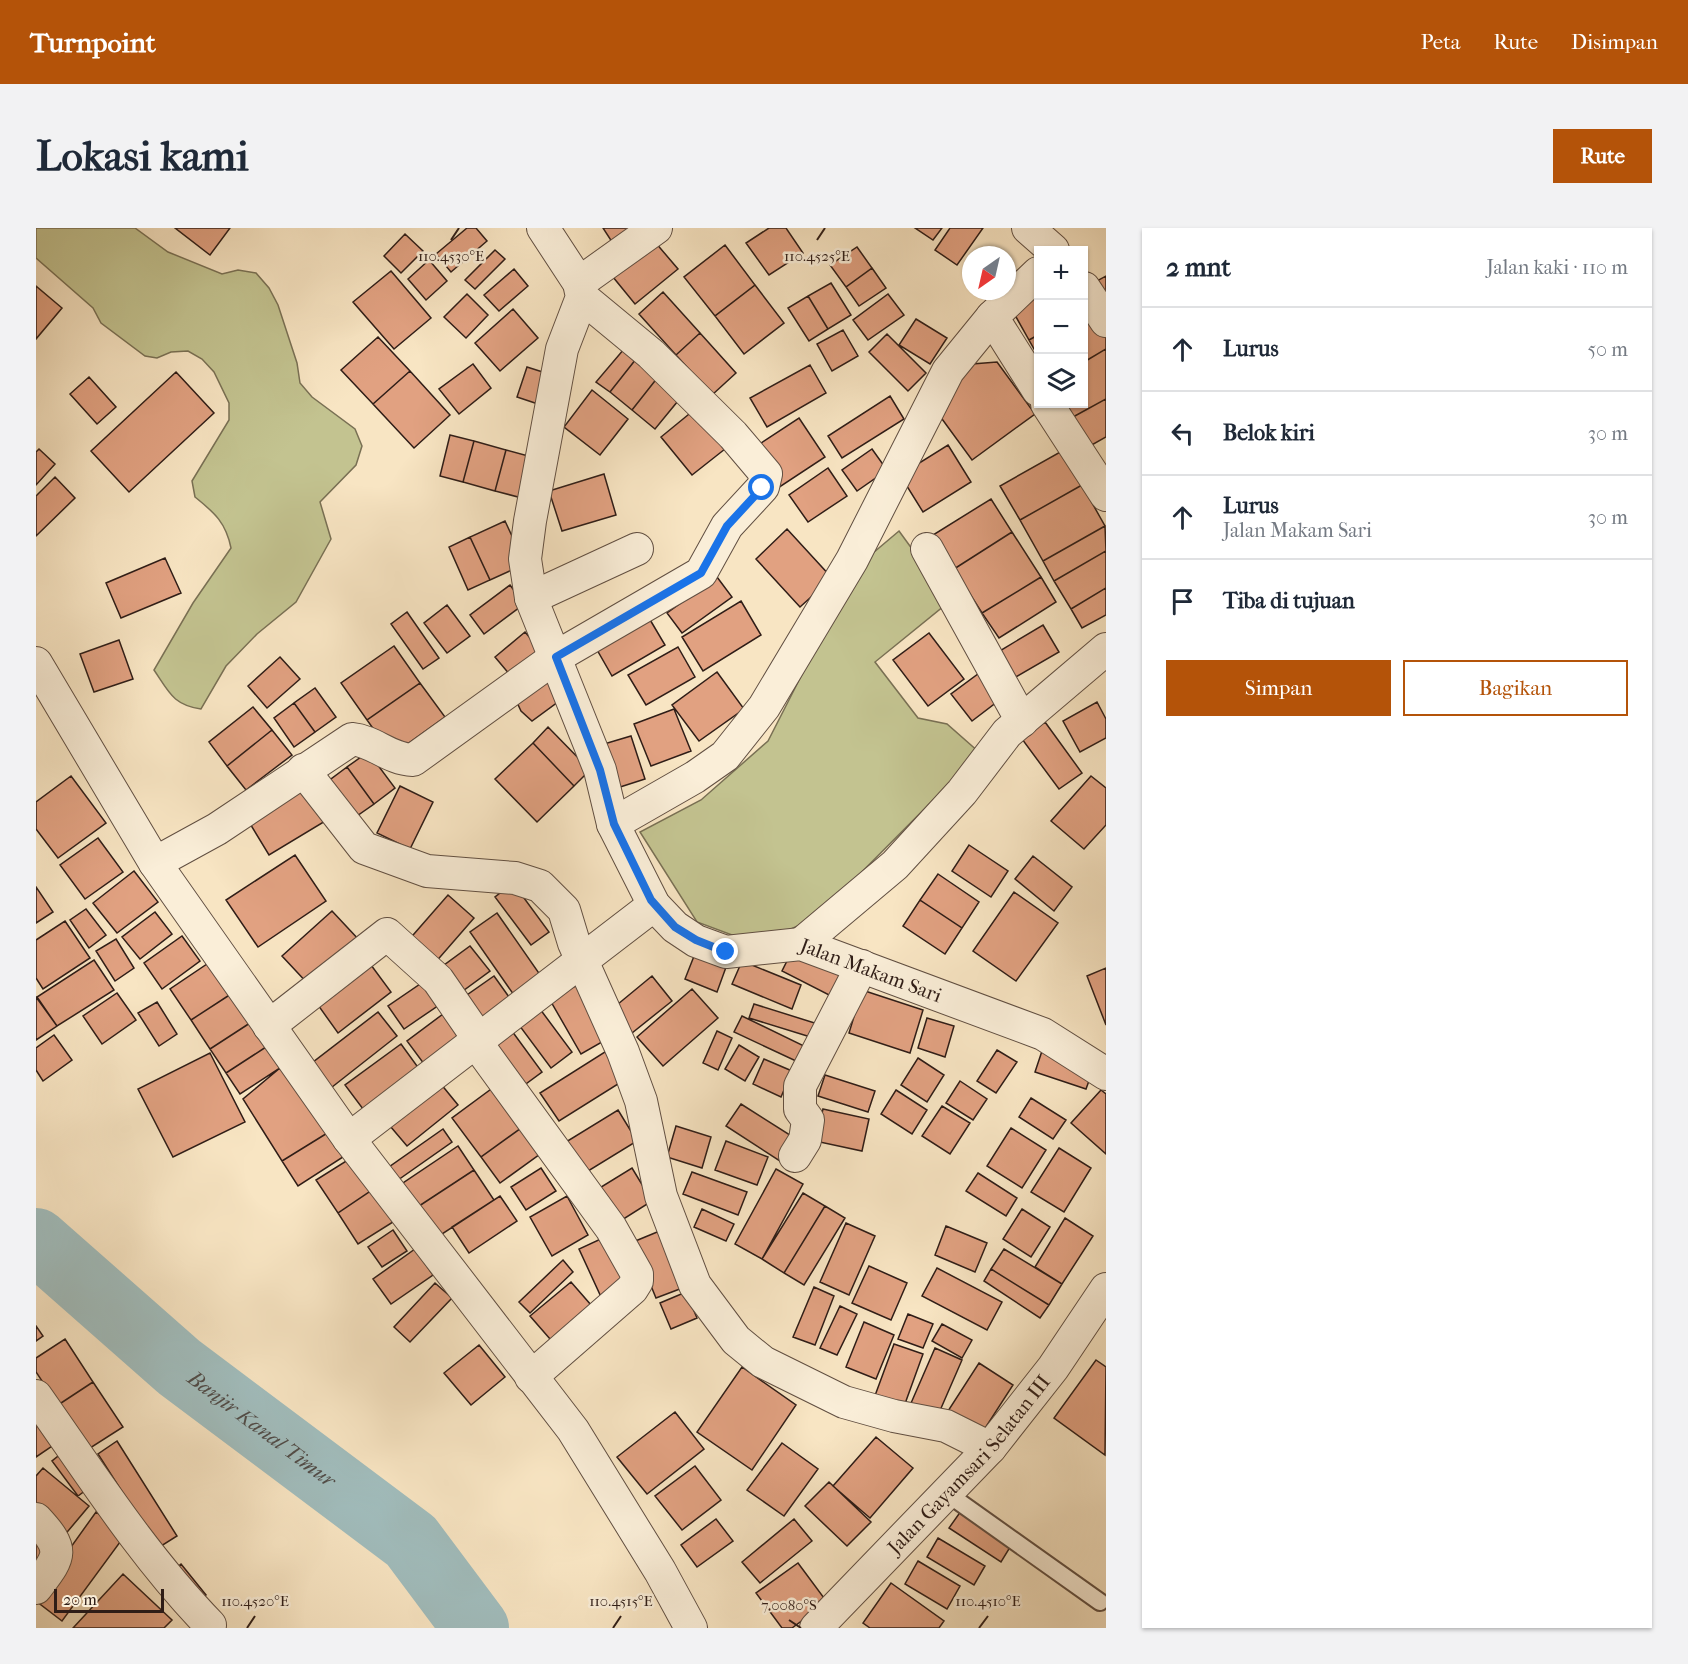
<!DOCTYPE html>
<html lang="id">
<meta charset="utf-8">
<style>
:root{--surface:#fff;--page:#f2f2f3;--text:#1f2937;--muted:#747a83;--line:#e0e1e3;--accent:#b45309}
body{margin:0;font-family:"IM FELL French Canon",serif;background:var(--page);color:var(--text)}
.controls{position:absolute;right:18px;top:18px;display:grid;overflow:hidden;border-radius:0px;box-shadow:0 2px 4px #0004}
.controls button{width:54px;height:54px;display:grid;place-items:center;padding:0;border:0;border-bottom:2px solid var(--line);background:var(--surface);color:var(--text);font:30px sans-serif}
.compass{position:absolute;left:926px;top:18px;width:54px;height:54px;border-radius:50%;background:var(--surface);box-shadow:0 2px 4px #0004;rotate:214deg}
.scale{position:absolute;left:18px;bottom:15px;width:110px;box-sizing:border-box;padding-left:6px;border:3px solid #2f1d17;border-top:0;font-size:16px;line-height:21px;white-space:nowrap;color:#2f1d17;-webkit-text-stroke:4px #faeed8;paint-order:stroke}
.stop{position:absolute;width:18px;height:18px;margin:-14px;border:4px solid #1a73e8;border-radius:50%;background:#fff}
.stop.end{background:#1a73e8;border-color:#fff;box-shadow:0 2px 6px #0008}
.list{margin:0;padding:0;list-style:none}
h2{display:flex;justify-content:space-between;align-items:center;height:78px;margin:0;padding:0 24px;font-size:26px}
h2 small{font-size:20px;font-weight:400;color:var(--muted)}
.list li{display:grid;grid-template-columns:39px 1fr auto;gap:18px;align-items:center;box-sizing:border-box;height:84px;padding:0 24px;border-top:2px solid var(--line)}
.list b{display:block;font-size:22px;white-space:nowrap}
.list p{margin:0;font-size:20px;white-space:nowrap;color:var(--muted)}
.list em{font-size:20px;font-style:normal;color:var(--muted)}
.actions{display:flex;gap:12px;padding:18px 24px}
.actions a{flex:1;padding:14px 0;border:2px solid var(--accent);border-radius:0px;text-align:center;font-size:21px;color:var(--accent)}
.actions .main{background:var(--accent);color:#fff}
.icon{flex:none;width:33px;height:33px;fill:none;stroke:currentColor;stroke-width:2;stroke-linecap:round;stroke-linejoin:round}
.map{position:relative;flex:none;width:1070px;height:1400px;overflow:hidden;border-radius:0px}
header{display:flex;align-items:center;gap:36px;box-sizing:border-box;height:84px;padding:0 30px;background:var(--accent);color:#fff}
header strong{font-size:28px}
nav{display:flex;gap:33px;margin-inline-start:auto;font-size:21px}
.intro{display:flex;align-items:center;justify-content:space-between;box-sizing:border-box;height:144px;padding:0 36px}
h1{margin:0;font-size:42px}
.button{padding:15px 27px;border-radius:0px;background:var(--accent);color:#fff;font-size:21px;font-weight:700}
main{display:flex;gap:36px;padding:0 36px}
aside{flex:1;background:var(--surface);border-radius:0px;box-shadow:0 2px 4px #0004}
.map>svg:first-child{display:block}
</style>
<header>
<strong>Turnpoint</strong>
<nav><a>Peta</a><a>Rute</a><a>Disimpan</a></nav>
</header>
<div class="intro"><h1>Lokasi kami</h1><a class="button">Rute</a></div>
<main>
<div class="map">
<svg width="1070" height="1400" viewBox="0 0 1070 1400">
<rect width="100%" height="100%" fill="#f8e5c3"/>
<filter id="stains"><feTurbulence type="fractalNoise" baseFrequency=".00333" numOctaves="4"/><feColorMatrix values="0 0 0 0 .2 0 0 0 0 .09 0 0 0 0 .02 0 0 0 .5 -.17"/></filter>
<radialGradient id="worn" r=".72"><stop offset=".6" stop-color="#630" stop-opacity="0"/><stop offset="1" stop-color="#630" stop-opacity=".3"/></radialGradient>
<path fill="#c3c390" stroke="#797054" stroke-width="1.5" d="M0,0h99l33,24 54,22 16,-4 18,3 13,15 9,17 19,58 3,20 12,14 43,32 7,17 -6,19 -36,37 11,37 -35,63 -39,32 -31,32 -25,43c-28,-4 -32,-17 -47,-39l39,-67 38,-55c-5,-25 -16,-35 -36,-51l-3,-16 37,-61v-17l-15,-31 -12,-13 -14,-8 -17,1 -14,6 -12,-2 -44,-33 -8,-15 -57,-50z
M863,303l51,70 -75,61 43,56 29,6 33,29 -164,165 -32,14 -44,6 -43,-16 -57,-90 61,-32 67,-59 50,-98 55,-90z"/>
<g fill="none" stroke-linecap="round" stroke-linejoin="round">
<path stroke="#a1bdbd" stroke-width="66" id="s1" d="M0,1013l143,126 232,174 65,87"/>
</g>
<path fill="#e1a181" stroke="#2f1d17" stroke-width="1.5" d="M139,0h55l-20,27z
M431,0h9l11,13 -36,31 -15,-18z
M567,0h37l-26,17z
M733,0h17l17,25 -34,22 -23,-32z
M879,0h27l-9,12z
M914,0h33l-26,37 -22,-15z
M369,6l18,17 -22,22 -17,-17z
M619,14l23,27 -43,35 -22,-27z
M689,17l30,40 -40,31 -31,-39z
M821,19l15,21 -26,19 -16,-22z
M459,22l10,9 -30,30 -10,-9z
M393,32l18,21 -21,19 -18,-21z
M836,40l14,20 -27,18 -13,-19z
M478,41l14,17 -29,25 -15,-16z
M355,43l40,47 -37,31 -41,-47z
M1070,48v26l-11,-20z
M795,55l20,32 -23,14 -20,-33z
M719,57l29,38 -40,31 -29,-38z
M0,58l26,22 -26,31z
M627,64l37,41 -24,22 -37,-41z
M1002,65v42l-9,5 -18,-32z
M431,66l21,21 -22,23 -22,-21z
M852,66l16,21 -36,25 -15,-20z
M772,68l20,33 -19,12 -21,-33z
M1053,79l17,30v12l-22,13v-52z
M477,81l25,29 -38,33 -25,-28z
M880,91l31,19 -17,26 -31,-19z
M807,102l15,26 -26,15 -15,-27z
M664,105l36,40 -24,22 -36,-40z
M851,106l39,39 -18,18 -39,-39z
M1002,107v21l-9,-16z
M342,109l32,34 -37,33 -32,-34z
M588,121l12,10 -26,33 -14,-10z
M1070,121v50l-33,18 -8,-13h19v-42z
M600,131l22,18 -26,33 -22,-18z
M961,134l38,52 -63,46 -38,-52 38,-44z
M437,136l18,24 -32,26 -20,-25z
M774,137l16,28 -59,34 -17,-29z
M491,139l22,7 -11,30 -21,-7z
M374,143l40,44 -36,33 -41,-44z
M140,144l38,41 -85,79 -38,-41z
M53,149l27,30 -19,17 -27,-30z
M622,149l24,19 -27,33 -23,-19z
M556,162l36,29 -28,36 -36,-28z
M854,168l14,23 -62,39 -14,-22z
M1070,171v38l-16,9 -17,-29z
M658,182l31,39 -33,26 -31,-38z
M763,190l26,39 -47,31 -26,-39z
M414,207l24,6 -11,41 -23,-6z
M438,213l32,9 -11,41 -32,-9z
M912,217l23,37 -48,30 -23,-37z
M3,221l16,15 -19,21v-33z
M836,221l15,21 -30,21 -15,-21z
M470,222l26,7 -10,41 -27,-7z
M1026,223l20,34 -62,35 -20,-34z
M792,240l19,28 -39,26 -19,-27z
M568,246l12,41 -54,16 -13,-40z
M19,249l20,21 -39,38v-40z
M1046,257l23,41 -62,35 -23,-41z
M955,271l21,33 -58,37 -21,-34z
M469,293l20,43 -35,16 -20,-43z
M1069,298l1,25 -52,30 -11,-20z
M751,301l45,49 -32,29 -44,-48z
M976,304l29,45 -59,36 -28,-44z
M434,309l20,43 -22,10 -19,-43z
M1070,323v37l-35,21 -17,-28z
M129,330l16,35 -60,25 -15,-35z
M681,349l15,20 -50,36 -15,-20z
M1005,349l15,25 -57,36 -17,-25z
M474,357l14,19 -40,30 -14,-19z
M1070,360v27l-24,13 -11,-19z
M705,373l20,34 -58,36 -21,-34z
M411,377l23,31 -23,17 -23,-30z
M371,384l32,46 -16,11 -32,-45z
M613,390l16,27 -53,31 -16,-28z
M1007,397l16,27 -45,26 -16,-26z
M489,404l16,19 -30,25 -16,-19z
M893,405l35,46 -36,27 -35,-46z
M83,412l14,39 -39,13 -14,-38z
M358,418l26,37 -53,37 -26,-37z
M642,419l17,30 -49,28 -18,-30z
M244,429l20,22 -33,29 -19,-22z
M950,440l20,27 -34,26 -21,-27z
M681,444l27,37 -45,32 -27,-36z
M512,445l18,23 -34,25 -11,-10 -6,-13z
M384,455l25,34 -53,38 -25,-35z
M279,460l21,29 -21,15 -21,-29z
M1061,474l9,17v19l-26,14 -17,-31z
M258,475l21,29 -21,15 -20,-29z
M217,479l19,23 -45,36 -18,-24z
M638,481l17,42 -40,15 -17,-42z
M1009,494l37,51 -23,16 -37,-50z
M512,499l42,43 -16,16 -41,-43z
M236,502l20,25 -46,35 -19,-24z
M595,508l14,43 -28,9 -13,-44z
M497,515l41,43 -37,36 -42,-43z
M332,524l27,36 -21,16 -27,-37z
M311,539l27,37 -20,14 -27,-36z
M35,548l35,47 -48,35 -22,-29v-27z
M1055,548l15,12v37l-22,24 -33,-28z
M364,558l33,16 -23,47 -33,-16z
M271,560l20,32 -58,35 -20,-33z
M62,610l25,34 -38,27 -25,-34z
M933,617l39,26 -17,26 -39,-26z
M259,627l31,46 -68,46 -32,-47z
M997,628l39,31 -18,24 -39,-32z
M98,643l24,31 -41,31 -24,-30z
M902,646l41,28 -17,26 -42,-28z
M477,655l36,49 -18,13 -36,-48z
M0,659l17,25 -17,11z
M978,664l44,31 -42,58 -43,-30z
M412,667l26,23 -40,46 -27,-22z
M884,672l42,28 -17,26 -42,-28z
M50,681l20,26 -17,13 -19,-28z
M296,683l28,30 -50,45 -28,-30z
M119,684l17,22 -32,25 -18,-22z
M461,685l46,66 -27,19 -46,-66z
M29,693l25,37 -47,31 -7,-11v-38z
M146,708l18,25 -38,28 -18,-26z
M80,711l18,29 -19,13 -19,-30z
M434,718l20,25 -34,25 -20,-25z
M662,718l31,13 -12,33 -32,-13z
M758,719l51,27 -12,23 -51,-26z
M58,732l20,30 -57,36 -20,-29z
M706,733l59,24 -9,24 -60,-25z
M174,734l21,32 -40,26 -21,-31z
M335,737l20,27 -53,41 -20,-28z
M1070,740v57l-19,-49z
M458,748l20,28 -37,26 -20,-28z
M616,748l20,25 -40,32 -20,-24z
M390,752l16,23 -38,26 -16,-23z
M543,756l30,54 -28,16 -31,-54z
M656,761l26,29 -55,48 -26,-29z
M826,762l61,20 -13,43 -61,-20z
M81,765l19,27 -34,24 -19,-28z
M195,766l19,29 -40,26 -19,-29z
M0,769l21,29 -21,14z
M121,774l20,32 -18,12 -21,-33z
M718,776l67,21 -4,14 -68,-21z
M504,781l32,43 -21,16 -32,-43z
M342,784l19,24 -70,55 -19,-25z
M407,786l19,28 -35,26 -20,-27z
M706,788l62,30 -8,15 -62,-29z
M891,790l27,8 -9,31 -27,-9z
M214,795l16,24 -40,26 -16,-24z
M473,799l33,45 -23,17 -34,-44z
M681,803l15,7 -14,32 -15,-7z
M18,807l18,25 -29,21 -7,-11v-22z
M365,816l24,33 -56,40 -24,-32z
M703,817l20,12 -14,24 -20,-12z
M230,819l14,21 -40,26 -14,-21z
M1007,820l51,19 -8,22 -51,-17z
M572,822l18,29 -67,42 -19,-28z
M961,822l20,12 -21,31 -19,-12z
M174,825l35,69 -72,35 -35,-68z
M882,830l26,17 -17,27 -26,-17z
M728,831l28,12 -11,26 -28,-13z
M244,840l49,64 -47,29 -39,-62z
M789,847l50,16 -7,21 -50,-16z
M400,850l22,27 -51,41 -22,-26z
M924,853l27,18 -14,21 -27,-17z
M462,856l30,39 -47,34 -29,-39z
M860,862l31,20 -15,24 -31,-20z
M1065,862l5,4v60l-35,-31z
M995,870l35,22 -13,19 -34,-22z
M705,876l60,38 -15,23 -60,-39z
M906,878l28,17 -20,31 -28,-18z
M787,881l46,10 -7,32 -47,-10z
M582,882l19,31 -57,35 -19,-31z
M492,895l19,26 -47,34 -19,-26z
M640,898l35,11 -9,31 -35,-11z
M975,900l35,22 -24,38 -35,-22z
M407,901l9,13 -54,38 -9,-13z
M293,904l14,25 -45,29 -16,-25z
M690,913l42,16 -11,28 -42,-15z
M422,918l16,24 -58,38 -16,-23z
M1023,920l32,20 -27,44 -33,-20z
M315,930l21,32 -34,23 -22,-33z
M505,940l15,23 -30,19 -15,-23z
M596,940l20,33 -38,24 -21,-33z
M740,941l27,15 -41,75 -27,-15z
M438,942l20,30 -58,38 -20,-30z
M656,944l55,20 -9,23 -55,-21z
M942,945l39,25 -11,18 -40,-25z
M336,962l21,32 -35,22 -20,-31z
M767,965l22,13 -41,67 -22,-14z
M464,968l17,25 -48,32 -17,-26z
M531,968l21,39 -36,21 -22,-39z
M789,978l20,12 -41,67 -20,-12z
M666,981l32,15 -8,17 -32,-14z
M986,981l28,18 -19,30 -28,-18z
M1029,990l28,18 -31,48 -27,-17z
M810,995l29,13 -26,59 -29,-13z
M910,998l41,17 -12,29 -40,-17z
M357,1002l14,21 -25,16 -14,-20z
M626,1002l23,57 -29,11 -23,-56z
M569,1009l24,50 -27,12 -23,-50z
M379,1021l18,26 -42,29 -18,-25z
M968,1021l58,35 -13,21 -58,-36z
M527,1032l10,12 -43,41 -11,-11z
M833,1038l38,17 -16,37 -39,-17z
M901,1040l65,34 -15,28 -65,-34z
M955,1041l58,36 -9,13 -56,-37z
M535,1054l27,31 -41,34 -27,-31z
M399,1055l17,15 -42,44 -16,-15z
M778,1059l20,9 -19,49 -22,-8z
M650,1064l11,26 -26,11 -11,-26z
M804,1078l17,8 -20,41 -17,-7z
M872,1086l25,10 -10,24 -25,-9z
M828,1094l30,13 -18,44 -30,-12z
M906,1096l30,16 -10,18 -30,-17z
M0,1098l7,10 -7,5z
M29,1111l28,43 -35,23 -22,-33v-14z
M858,1116l29,10 -21,58 -29,-11z
M443,1117l26,32 -34,28 -27,-32z
M899,1120l27,12 -27,62 -27,-12z
M1060,1132l10,7 -1,88 -51,-37z
M943,1135l34,22 -31,48 -34,-22z
M706,1139l54,38 -44,65 -55,-38z
M57,1154l30,45 -36,23 -29,-45z
M0,1180l22,34 -22,15z
M639,1184l29,37 -57,45 -30,-37z
M840,1209l37,31 -43,50 -37,-32z
M81,1213l60,95 -19,12 -60,-94z
M746,1215l36,26 -34,47 -37,-26z
M31,1221l27,35 -16,12 -26,-35z
M659,1238l26,34 -39,30 -27,-34z
M7,1240l46,38 -26,31 -27,-24v-37z
M793,1254l42,40 -24,24 -42,-40z
M925,1283l51,33 -11,18 -52,-34z
M60,1284l30,22 -64,87 -26,-20v-5z
M680,1291l17,22 -36,26 -16,-22z
M758,1291l18,22 -52,42 -18,-21z
M0,1309l17,14 -17,20z
M902,1310l47,28 -11,19 -47,-28z
M882,1333l42,25 -13,23 -42,-25z
M762,1335l29,39 -35,26h-10l-26,-35z
M145,1336l25,31 -12,10 -25,-31z
M87,1346l49,46 -8,8h-91z
M855,1355l53,38 -5,7h-69l-7,-5z"/>
<g fill="none" stroke-linecap="round" stroke-linejoin="round">
<g stroke="#614f42" stroke-width="20">
<path id="lane" d="M912,1266l152,108"/>
</g>
<g stroke="#614f42" stroke-width="34">
<g id="street">
<path id="s2" d="M507,0l36,55 3,14 -20,52 -32,172 -5,38 6,39 69,172 13,54 41,81 21,22 21,14 30,11 75,-8 242,90 63,40"/>
<path d="M992,0l25,22"/>
<path d="M1002,45l-46,44 46,73"/>
<path d="M543,55l77,-55"/>
<path d="M1048,60l22,33"/>
<path d="M1011,176l59,91"/>
<path d="M891,321l95,172"/>
<path d="M495,370l106,-49"/>
<path d="M0,435l119,200 194,276 224,291 87,141 31,57"/>
<path d="M267,542l61,78 63,23 88,7 25,8 24,24 10,33 49,109 18,49 20,95 34,89 41,55 27,22 81,40 50,14 52,10 44,22"/>
<path d="M577,596l82,-47 30,-21 39,-49 88,-147 96,-189 44,-54"/>
<path d="M119,635l62,-34 135,-90c22,2 37,20 61,21l143,-103 145,-84 26,-47 36,-39 3,-13 -33,-39 -82,-81 -69,-57"/>
<path d="M765,716l94,-79 67,-73 45,-59 99,-84"/>
<path d="M233,798l118,-92 51,46 40,58"/>
<path d="M439,813l136,187 26,46v7l-5,8 -101,88"/>
<path d="M313,911l305,-234"/>
<path d="M759,928l10,-16 3,-20 -8,-11v-23l62,-120"/>
<path d="M0,1168c55,78 107,160 174,229"/>
<path d="M0,1291c30,32 24,37 0,69"/>
<path id="s3" d="M780,1400l174,-180 63,-80 53,-79"/>
</g>
</g>
<use href="#lane" stroke="#faeed8" stroke-width="16"/>
<use href="#street" stroke="#faeed8" stroke-width="32"/>
</g>
<g fill="none" stroke-linecap="round" stroke-linejoin="round">
<path stroke="#1a73e8" stroke-width="8" d="M690,724l-30,-12 -21,-13 -24,-27 -37,-76 -14,-54 -44,-113 145,-84 26,-47 35,-38"/>
</g>
<path fill="none" stroke="#2f1d17" stroke-width="2" d="M415,12l8,-12M781,12l8,-12M753,1392l12,8M211,1400l8,-12M577,1400l8,-12M943,1400l9,-12"/>
<g text-anchor="middle" dominant-baseline="central" stroke-width="5" stroke-linejoin="round" paint-order="stroke">
<g font-size="20" fill="#2f1d17" stroke="#faeed8">
<text stroke="none"><textPath href="#s2" startOffset="958">Jalan Makam Sari</textPath></text>
<text stroke="none"><textPath href="#s3" startOffset="224">Jalan Gayamsari Selatan III</textPath></text>
</g>
<g font-size="21" font-style="italic" fill="#514d49" stroke="#faeed8">
<text stroke="none"><textPath href="#s1" startOffset="294">Banjir Kanal Timur</textPath></text>
</g>
</g>
<g font-size="15" text-anchor="middle" fill="#2f1d17" stroke="#faeed8" stroke-width="5" stroke-linejoin="round" paint-order="stroke">
<text x="415" y="33">110.4530°E</text>
<text x="781" y="33">110.4525°E</text>
<text x="219" y="1378">110.4520°E</text>
<text x="585" y="1378">110.4515°E</text>
<text x="952" y="1378">110.4510°E</text>
<text x="753" y="1382">7.0080°S</text>
</g>
<rect width="100%" height="100%" filter="url(#stains)"/>
<rect width="100%" height="100%" fill="url(#worn)"/>
</svg>
<div class="controls">
<button>+</button>
<button>−</button>
<button><svg class="icon" aria-label="layers" viewBox="0 0 24 24"><path d="M12 4l9 5-9 5-9-5zM3 14l9 5 9-5"/></svg></button>
</div>
<svg class="compass" viewBox="-18 -18 36 36"><path d="M0-13l5 13h-10z" fill="#e53935"/><path d="M0 13l5-13h-10z" fill="#747a83"/></svg>
<div class="scale">20 m</div>
<div class="stop" style="left:726px;top:260px"></div>
<div class="stop end" style="left:690px;top:724px"></div>
</div>
<aside>
<h2>2 mnt<small>Jalan kaki · 110 m</small></h2>
<ul class="list">
<li><svg class="icon" aria-label="ahead" viewBox="0 0 24 24"><path d="M12 20V5M6 11l6-6 6 6"/></svg><div><b>Lurus</b></div><em>50 m</em></li>
<li><svg class="icon" aria-label="left" viewBox="0 0 24 24"><path d="M17 20v-9H6M10 6l-5 5 5 5"/></svg><div><b>Belok kiri</b></div><em>30 m</em></li>
<li><svg class="icon" aria-label="ahead" viewBox="0 0 24 24"><path d="M12 20V5M6 11l6-6 6 6"/></svg><div><b>Lurus</b><p>Jalan Makam Sari</p></div><em>30 m</em></li>
<li><svg class="icon" aria-label="arrive" viewBox="0 0 24 24"><path d="M6 21V4h12l-3 4 3 4H6"/></svg><div><b>Tiba di tujuan</b></div></li>
</ul>
<div class="actions"><a class="main">Simpan</a><a>Bagikan</a></div>
</aside>
</main>
